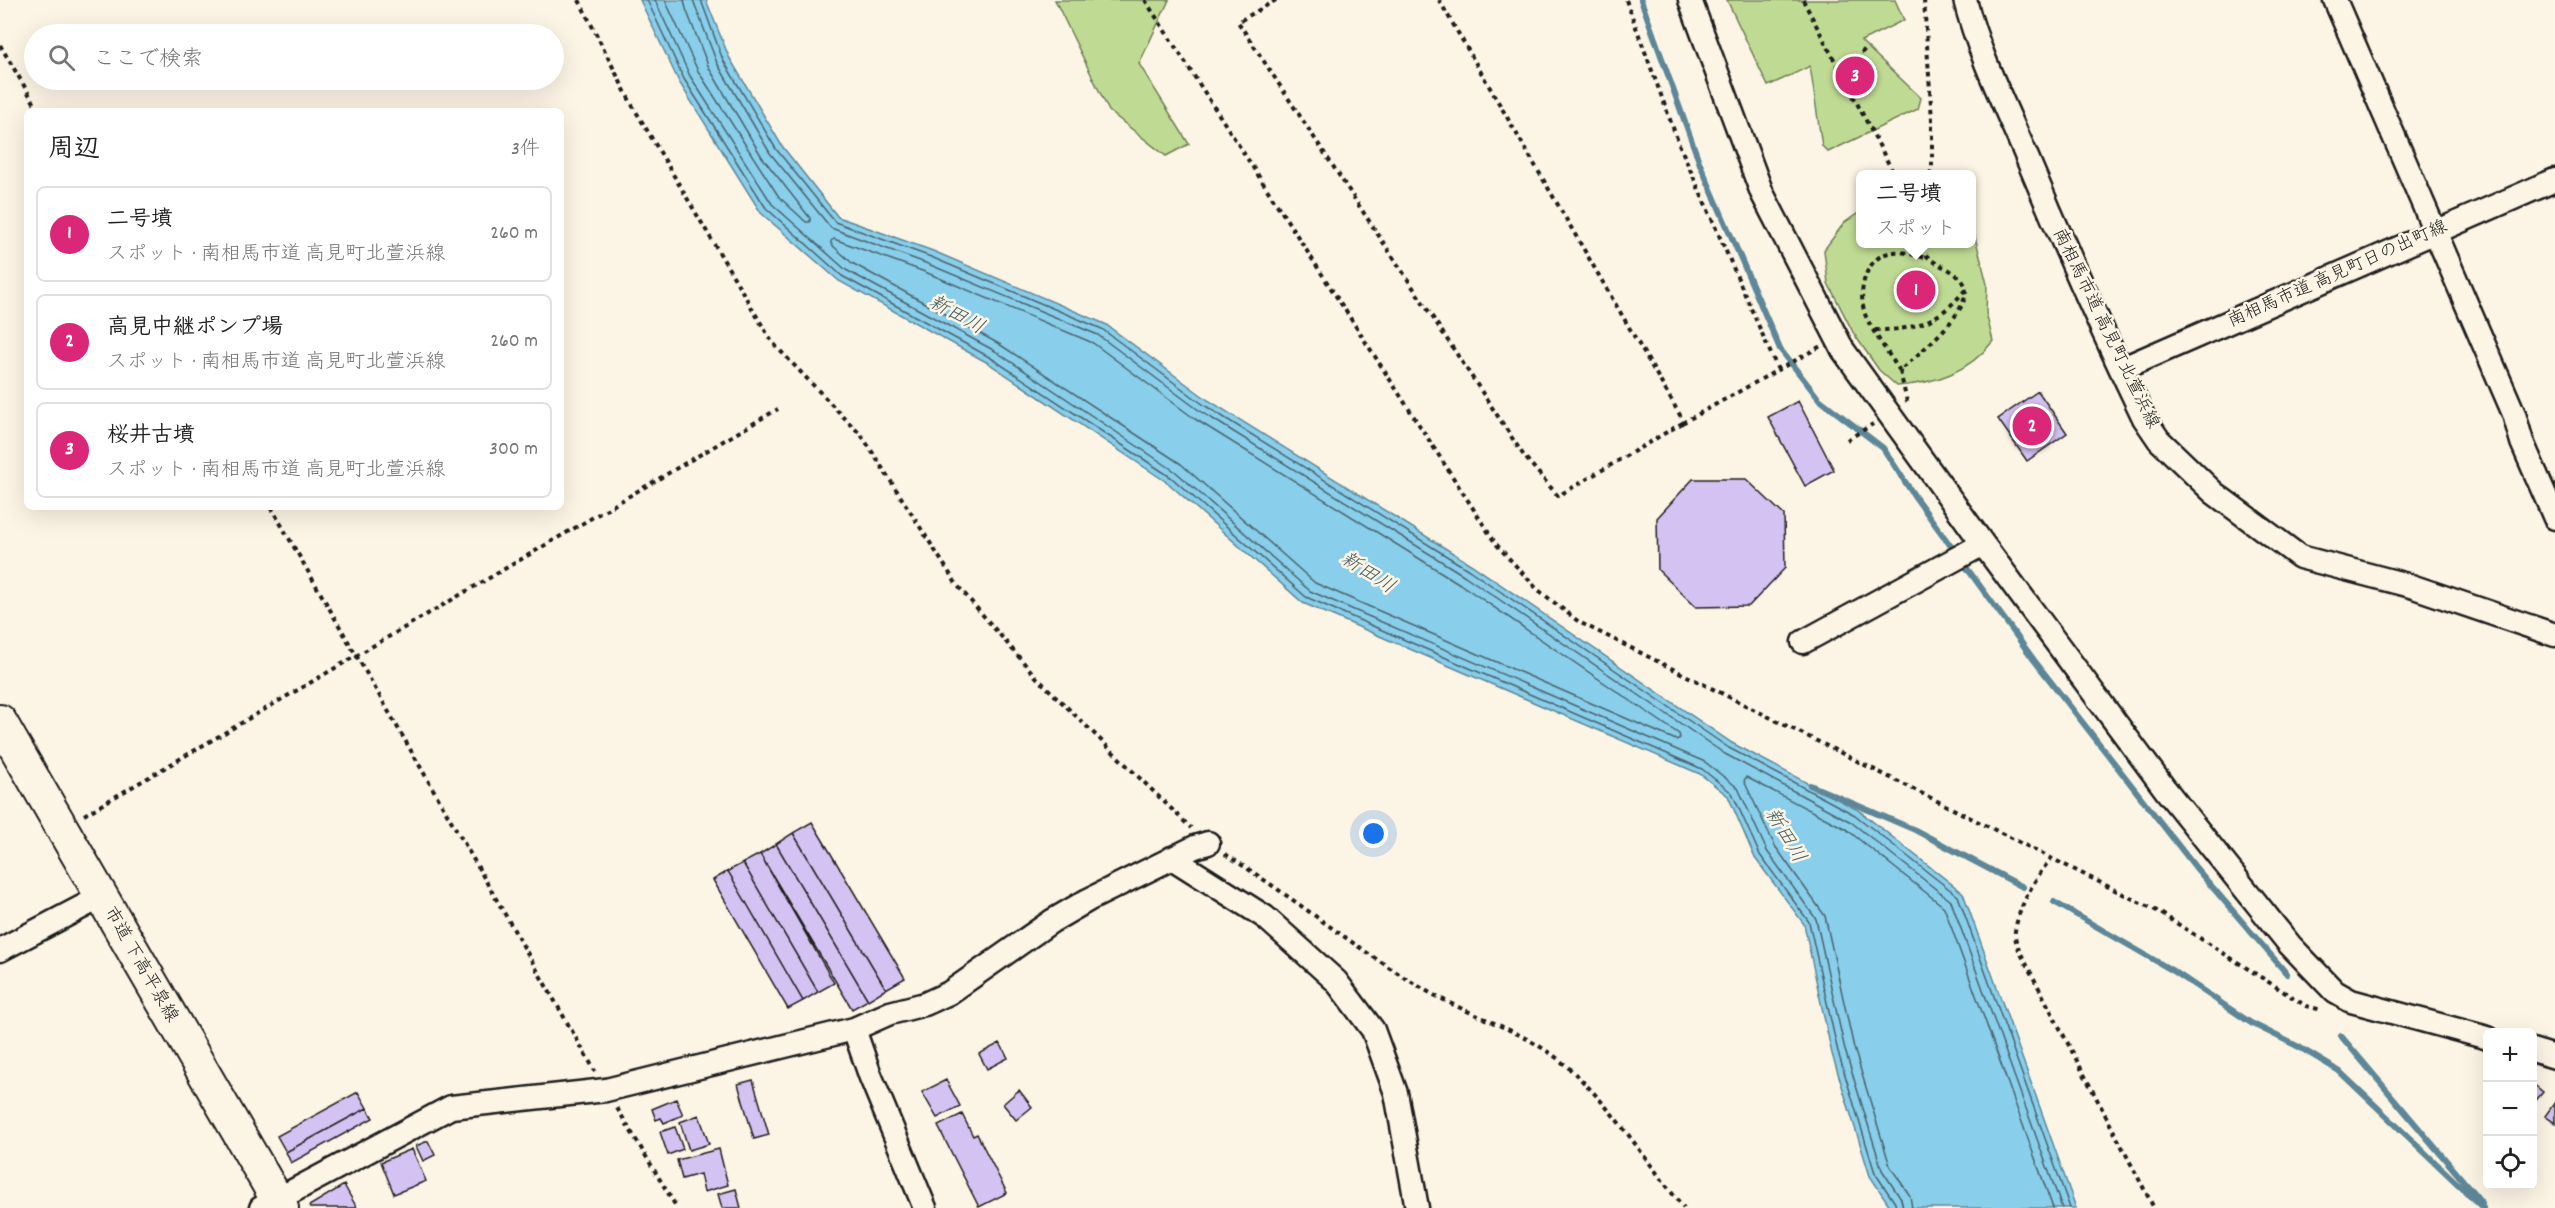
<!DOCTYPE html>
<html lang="ja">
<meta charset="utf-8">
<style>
:root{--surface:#fff;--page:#f6f6f6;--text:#222;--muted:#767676;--line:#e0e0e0;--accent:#db2777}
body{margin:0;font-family:Dekko,"Klee One",sans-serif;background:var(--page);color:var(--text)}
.controls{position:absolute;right:18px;bottom:18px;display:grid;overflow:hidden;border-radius:9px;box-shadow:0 6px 24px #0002}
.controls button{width:54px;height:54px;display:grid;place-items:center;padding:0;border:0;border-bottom:2px solid var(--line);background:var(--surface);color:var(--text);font:30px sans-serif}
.you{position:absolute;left:1374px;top:834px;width:21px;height:21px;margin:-15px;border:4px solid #fff;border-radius:50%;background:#1a73e8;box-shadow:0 0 0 9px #1a73e833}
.badge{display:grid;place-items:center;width:39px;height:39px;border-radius:50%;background:var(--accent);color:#fff;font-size:20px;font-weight:700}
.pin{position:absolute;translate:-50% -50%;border:3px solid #fff;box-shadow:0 2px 6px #0006}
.popup{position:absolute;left:1856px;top:170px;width:120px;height:78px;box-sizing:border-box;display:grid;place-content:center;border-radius:9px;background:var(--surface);filter:drop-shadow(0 2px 4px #0005);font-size:20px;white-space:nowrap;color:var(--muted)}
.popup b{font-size:22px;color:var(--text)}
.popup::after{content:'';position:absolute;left:50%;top:100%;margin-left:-12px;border:12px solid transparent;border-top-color:var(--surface)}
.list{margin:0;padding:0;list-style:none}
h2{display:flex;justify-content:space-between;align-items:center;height:78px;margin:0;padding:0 24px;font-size:26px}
h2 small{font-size:20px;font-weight:400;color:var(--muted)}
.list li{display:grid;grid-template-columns:39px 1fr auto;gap:18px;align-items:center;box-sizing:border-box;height:96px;margin:0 12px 12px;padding:0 12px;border:2px solid var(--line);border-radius:9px}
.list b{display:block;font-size:22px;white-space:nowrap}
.list p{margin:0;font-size:20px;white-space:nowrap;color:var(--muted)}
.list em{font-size:20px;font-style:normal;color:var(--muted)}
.icon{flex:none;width:33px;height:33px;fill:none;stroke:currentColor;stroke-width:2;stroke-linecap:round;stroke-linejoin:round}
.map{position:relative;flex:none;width:2555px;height:1208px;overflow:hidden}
.search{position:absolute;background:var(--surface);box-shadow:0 6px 24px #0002;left:24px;top:24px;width:540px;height:66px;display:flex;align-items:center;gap:15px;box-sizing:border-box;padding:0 21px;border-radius:33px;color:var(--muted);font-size:22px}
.panel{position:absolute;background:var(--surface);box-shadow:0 6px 24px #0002;left:24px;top:108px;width:540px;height:402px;border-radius:9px}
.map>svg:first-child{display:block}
</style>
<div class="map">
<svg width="2555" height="1208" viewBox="0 0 2555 1208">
<rect width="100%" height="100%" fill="#fcf5e5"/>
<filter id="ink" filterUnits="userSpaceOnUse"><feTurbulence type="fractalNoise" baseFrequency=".0167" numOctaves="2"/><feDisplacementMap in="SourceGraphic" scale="12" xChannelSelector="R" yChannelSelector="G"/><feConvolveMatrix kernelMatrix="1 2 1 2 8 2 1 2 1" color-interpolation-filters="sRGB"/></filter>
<g filter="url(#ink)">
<path fill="#bfdb93" stroke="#6e7c58" stroke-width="1.5" d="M1055,0h114l-30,64 50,80 -23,12 -57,-45z
M1727,0h168l9,20 -43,21 60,57 -3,11 -90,43 -6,-6 -12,-80 -42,20z
M1860,212v32h112v-19l15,59 -1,29 7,28c-24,31 -57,42 -96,45l-18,-16 -25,-36 -26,-51 -4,-33 20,-27z"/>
<path fill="#89ceea" stroke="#5d8798" stroke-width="1.5" d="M640,0h66l23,57 53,89 56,71 95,34 172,73 103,76 264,165 260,178 126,67 105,83 113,315h-185l-21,-32 -38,-122 -28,-130 -49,-66 -27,-62 -28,-22 -397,-171 -135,-120 -180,-120 -149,-82 -78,-68 -82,-131z"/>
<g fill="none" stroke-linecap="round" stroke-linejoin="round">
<path stroke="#48636e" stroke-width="1.5" d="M647,0l37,79 82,129 76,68 149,82 181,120 134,119 396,172 30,24 28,62 49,67 29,130 37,121 20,30 1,5
M655,0l35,76 82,128 74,66 149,81 181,121 134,119 395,171 33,26 29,63 49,68 29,131 37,120 19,29 2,9
M665,0l33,71 81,126 27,25h4v-4l-48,-61 -53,-89 -23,-59 -2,-9
M693,0l24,63 53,90 61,75 97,36 170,71 102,76 265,165 260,178 126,68 100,79 111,307
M701,0l22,60 53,89 59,73 96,35 171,72 102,76 265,165 260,178 126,67 103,81 112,312
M834,239l91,33 168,71 102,76 265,165 219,150 1,4 -4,2 -361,-157 -134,-119 -182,-120 -147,-81 -21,-19v-3z
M1912,1208l-2,-12 -20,-30 -36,-118 -29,-132 -50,-70 -31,-65 2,-4 100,52 98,78 109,301"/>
<path stroke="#5d8798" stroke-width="6" d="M1641,0l59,164 80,185 39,50 64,49 32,49 119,163 162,208 91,106
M1810,785l105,45 108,57
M2054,902l121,70 76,51 48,24 40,24 144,137
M2341,1036l141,167"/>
</g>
<path fill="#d4c2f3" stroke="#1c1c1c" stroke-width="1.5" d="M2038,391l29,42 -40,28 -29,-42z
M1798,401l36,69 -29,16 -37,-69z
M1693,479h53l38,36 1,53 -36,38 -53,1 -38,-37 -1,-52z
M812,822l93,156 -19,11 -93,-156z
M793,833l93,156 -18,11 -92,-156z
M776,844l92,156 -16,9 -92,-155z
M760,854l74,129 -16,9 -75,-129z
M743,863l75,129 -15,9 -75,-130z
M728,871l75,130 -15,8 -75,-129z
M1000,1043l8,15 -21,11 -8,-15z
M753,1080l16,55 -15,4 -16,-55z
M946,1080l14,26 -23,12 -15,-26z
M2532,1083l11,9 -11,13z
M1019,1090l13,17 -16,13 -13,-16z
M358,1092l9,16 -81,44 -9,-16z
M676,1099l7,16 -19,8 -3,-5 -5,2 -4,-11z
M2555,1102v21l-10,-7z
M367,1108l6,10 -82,45 -5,-11z
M962,1114l11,22 4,-2 30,59 -28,14 -41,-81z
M699,1115l10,29 -20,6 -9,-28z
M675,1127l8,22 -15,6 -8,-23z
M428,1141l7,14 -12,6 -7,-15z
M412,1149l14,32 -32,13 -13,-32z
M719,1149l9,36 -24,7 -4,-18 -18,5 -5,-19z
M344,1185l13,23h-47l-1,-2z
M736,1189l5,19h-19l-4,-14z"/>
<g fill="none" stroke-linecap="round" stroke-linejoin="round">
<g stroke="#1c1c1c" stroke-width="27">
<path id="street" d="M1690,0l72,193 81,157 140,194 182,245 125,156 45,47 16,9 137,37
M1965,0c13,51 37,100 58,148 38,91 78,181 121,270l15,22 55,53 86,64 111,29 144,49
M2335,0l179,414 8,28 33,76
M2121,369l434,-189
M1803,642l180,-98
M1172,858l93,59 71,64 37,49 23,63 21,115
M0,950l101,-53
M854,1029l16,46 55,133
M2532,1050l23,7
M261,1208l190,-101 155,-17 248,-61 36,-16 35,-9 24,-11 103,-72 36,-21 107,-53 13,-4"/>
</g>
<g stroke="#1c1c1c" stroke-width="36">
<path id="secondary" d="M0,721l282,487"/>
</g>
<path stroke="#1c1c1c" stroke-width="4" stroke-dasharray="4.5 4.5" stroke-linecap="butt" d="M579,0l52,103 141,239 90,94 95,149 80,93 154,150
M1145,0l351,544 41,45 42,33 580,290 147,94 16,4
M1276,0l-38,22 286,434 34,40 126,-74
M1439,0l245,422 137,-76
M1626,0l53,144 99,226
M1803,0l91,174
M1924,0l8,120v48l-2,6
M0,45l39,66
M1849,66l18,-19
M1875,330c39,1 65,-9 90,-40
M1900,371c-11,-17 -24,-34 -33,-52 -11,-23 -4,-64 27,-67 10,-1 22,4 32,6
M1907,402l-7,-31c15,-16 86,-68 60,-93 -17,-16 -30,-11 -41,-34
M1847,440l26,-16
M271,507l324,564
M84,815l694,-406
M1225,854c68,43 131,95 200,136 43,25 93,38 133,69 50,40 85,99 126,149
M2052,857c-16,20 -33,48 -37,74 -1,6 2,13 4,19l135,258
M617,1108l60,100"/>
<use href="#street" stroke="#fcf5e5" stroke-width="22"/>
<use href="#secondary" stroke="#fcf5e5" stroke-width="32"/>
</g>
</g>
<g text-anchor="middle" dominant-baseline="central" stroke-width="5" stroke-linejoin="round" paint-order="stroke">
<g font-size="18" fill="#1c1c1c" stroke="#fcf5e5">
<text transform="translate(2338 275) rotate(-24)">南相馬市道 高見町日の出町線</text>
<text transform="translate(2105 329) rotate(64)">南相馬市道 高見町北萱浜線</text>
<text transform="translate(140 965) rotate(60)">市道 下高平泉線</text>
</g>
<g font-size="20" font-style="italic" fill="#425a64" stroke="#fcf5e5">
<text transform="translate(956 316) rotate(29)">新田川</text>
<text transform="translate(1367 574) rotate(33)">新田川</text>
<text transform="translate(1784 836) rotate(59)">新田川</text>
</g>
</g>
</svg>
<div class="controls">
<button>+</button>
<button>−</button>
<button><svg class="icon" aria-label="locate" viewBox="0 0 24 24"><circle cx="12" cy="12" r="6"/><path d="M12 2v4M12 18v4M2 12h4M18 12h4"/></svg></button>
</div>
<div class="you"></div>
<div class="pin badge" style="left:1916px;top:290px">1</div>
<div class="popup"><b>二号墳</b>スポット</div>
<div class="pin badge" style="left:2032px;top:426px">2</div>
<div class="pin badge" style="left:1855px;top:76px">3</div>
<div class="search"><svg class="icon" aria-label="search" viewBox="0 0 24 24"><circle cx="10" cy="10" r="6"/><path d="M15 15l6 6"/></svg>ここで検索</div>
<section class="panel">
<h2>周辺<small>3件</small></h2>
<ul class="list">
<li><span class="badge">1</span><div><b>二号墳</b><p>スポット · 南相馬市道 高見町北萱浜線</p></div><em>260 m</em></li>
<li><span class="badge">2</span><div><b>高見中継ポンプ場</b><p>スポット · 南相馬市道 高見町北萱浜線</p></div><em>260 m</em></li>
<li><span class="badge">3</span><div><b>桜井古墳</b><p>スポット · 南相馬市道 高見町北萱浜線</p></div><em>300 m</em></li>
</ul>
</section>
</div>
